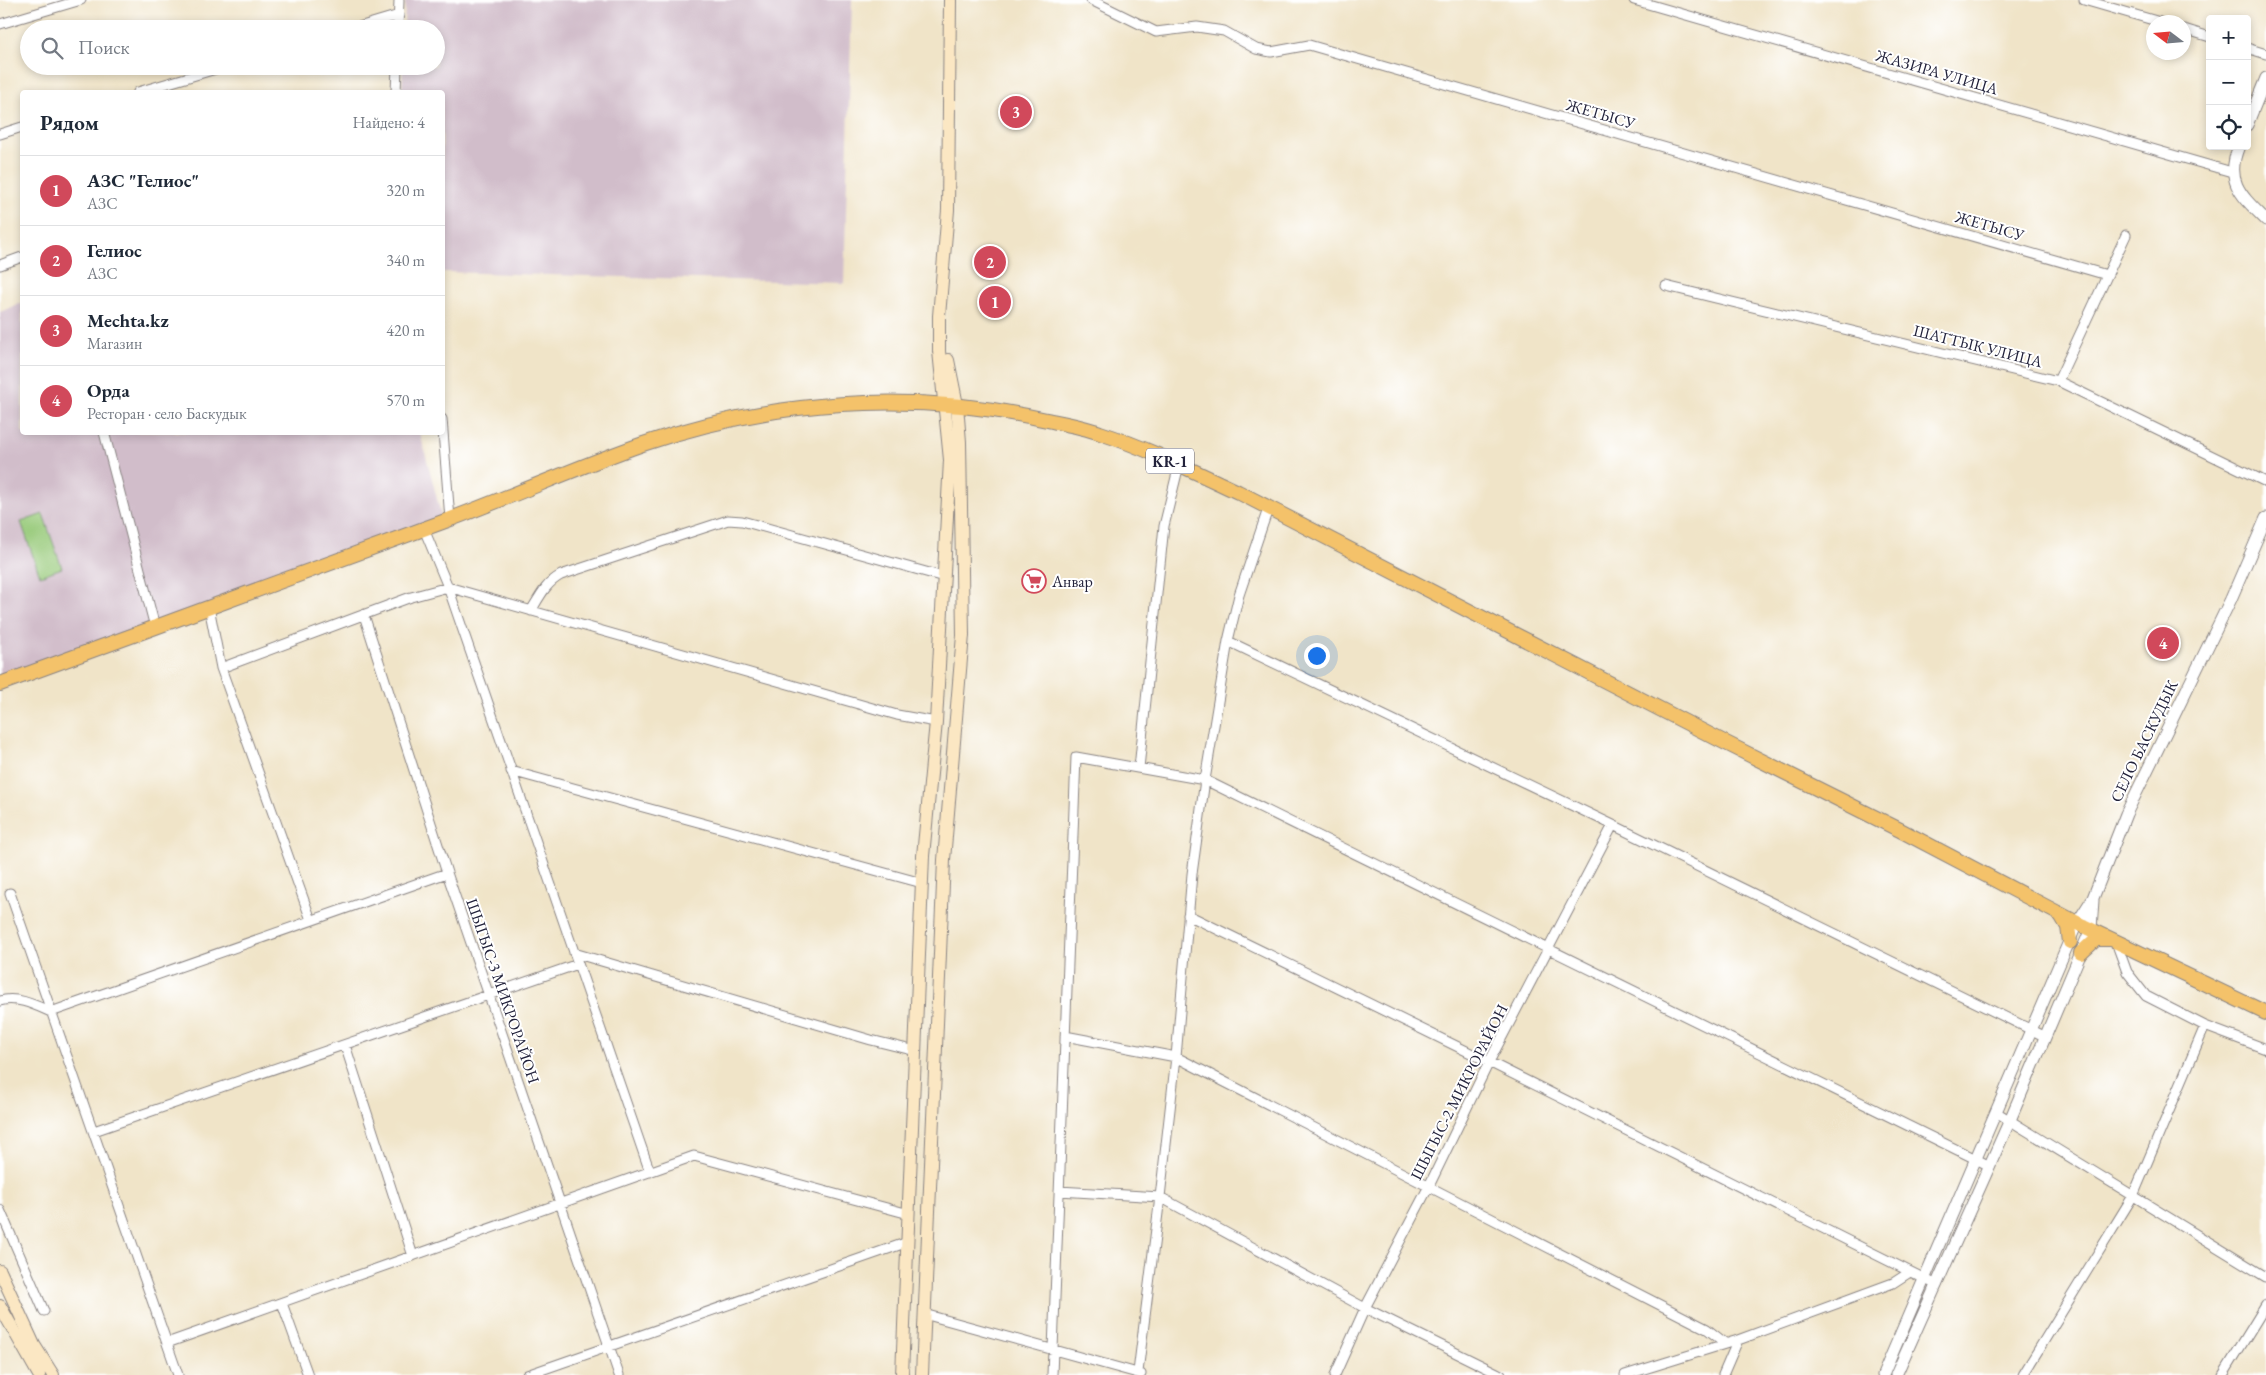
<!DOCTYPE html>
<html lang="ru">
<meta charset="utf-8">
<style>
:root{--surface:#fff;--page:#f2f2f3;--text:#1f2937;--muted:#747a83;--line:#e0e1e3;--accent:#d1495b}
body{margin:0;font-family:"EB Garamond",serif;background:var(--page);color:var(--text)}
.controls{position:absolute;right:15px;top:15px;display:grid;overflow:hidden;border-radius:5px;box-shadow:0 2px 8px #0003}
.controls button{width:45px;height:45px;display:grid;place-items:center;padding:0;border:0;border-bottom:1px solid var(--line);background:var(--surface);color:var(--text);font:25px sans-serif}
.compass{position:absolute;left:2146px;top:15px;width:45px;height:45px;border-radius:50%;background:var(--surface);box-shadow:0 2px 8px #0003;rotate:286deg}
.you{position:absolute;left:1316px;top:655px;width:18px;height:18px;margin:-12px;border:4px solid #fff;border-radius:50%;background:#1a73e8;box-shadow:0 0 0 8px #1a73e833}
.badge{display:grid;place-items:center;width:32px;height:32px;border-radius:50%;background:var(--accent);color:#fff;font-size:16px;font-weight:700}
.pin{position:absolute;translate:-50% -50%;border:2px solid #fff;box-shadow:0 1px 5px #0006}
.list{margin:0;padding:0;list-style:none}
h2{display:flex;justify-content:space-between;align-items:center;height:65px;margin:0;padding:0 20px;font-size:21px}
h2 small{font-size:16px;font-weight:400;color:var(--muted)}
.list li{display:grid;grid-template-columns:32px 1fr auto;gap:15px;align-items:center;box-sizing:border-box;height:70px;padding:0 20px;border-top:1px solid var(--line)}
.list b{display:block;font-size:19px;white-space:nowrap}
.list p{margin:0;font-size:16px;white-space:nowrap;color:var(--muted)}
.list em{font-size:16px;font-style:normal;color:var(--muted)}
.icon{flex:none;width:28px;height:28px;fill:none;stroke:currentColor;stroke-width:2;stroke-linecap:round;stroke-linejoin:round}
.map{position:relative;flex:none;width:2266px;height:1375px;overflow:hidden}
.search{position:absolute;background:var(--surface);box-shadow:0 2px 8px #0003;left:20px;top:20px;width:425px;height:55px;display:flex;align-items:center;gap:12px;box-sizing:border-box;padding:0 18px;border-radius:28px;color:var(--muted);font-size:19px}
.panel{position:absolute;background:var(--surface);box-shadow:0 2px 8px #0003;left:20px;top:90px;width:425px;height:345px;border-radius:5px}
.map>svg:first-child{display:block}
</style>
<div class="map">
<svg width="2266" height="1375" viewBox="0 0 2266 1375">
<rect width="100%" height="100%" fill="#fff"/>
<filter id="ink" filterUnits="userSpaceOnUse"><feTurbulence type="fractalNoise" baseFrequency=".02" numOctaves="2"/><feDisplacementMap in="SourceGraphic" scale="10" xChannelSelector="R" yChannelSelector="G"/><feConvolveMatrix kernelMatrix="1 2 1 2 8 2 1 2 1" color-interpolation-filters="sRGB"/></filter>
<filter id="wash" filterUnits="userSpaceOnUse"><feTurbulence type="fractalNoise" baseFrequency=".0096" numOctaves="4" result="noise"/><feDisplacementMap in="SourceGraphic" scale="20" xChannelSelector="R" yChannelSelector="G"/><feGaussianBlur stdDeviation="1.12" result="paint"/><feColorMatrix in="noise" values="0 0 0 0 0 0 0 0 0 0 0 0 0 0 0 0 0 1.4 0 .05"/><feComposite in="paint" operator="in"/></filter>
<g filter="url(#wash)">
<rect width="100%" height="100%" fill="#f0e4c8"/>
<path fill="#d1bdca" d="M405,0h447l-8,283 -401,-11 -1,-180h-40l1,-26h33v-37h-32z
M22,303v129l398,1 23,89 -443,160v-370z"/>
<path fill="#98ca7a" stroke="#5d765a" d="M43,514l19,54 -22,8 -19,-54z"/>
</g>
<g filter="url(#ink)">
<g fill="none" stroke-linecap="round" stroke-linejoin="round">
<g stroke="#898382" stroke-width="11">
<path id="minor" d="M1091,0l65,32 41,-5 27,4 32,18 15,3 38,-7 798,230
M1634,0l598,172
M2084,0l76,22
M0,24l81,-24
M352,29l47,-14
M398,29l1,-29
M2184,29l26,8
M2247,48l19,6
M138,92l88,-26
M396,92l1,-26
M0,134l22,-7
M0,265l22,-8
M1666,286l392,95 208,101
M2058,381l68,-146
M442,419l8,100
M104,432l51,195
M424,529l24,58 202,585
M209,607l12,61 90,252
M531,611c9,-15 15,-28 30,-36l167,-55 14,1 202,56
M364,615l83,258 172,502
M1228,641l385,184 431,211
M221,668l190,-71 37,-10 449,128 39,7
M1139,768l25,-242 15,-61
M511,771l411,112
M10,893l168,482
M1188,915l301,147 448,223
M2116,942l11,30 19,24 59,30 61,23
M574,953l297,87 45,11
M0,1001c17,-5 35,4 51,11l396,-139
M1065,1036l111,21 531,272 18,14
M345,1045l68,211
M1996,1112l270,165
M94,1131l484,-167
M1059,1191l101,6 205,111 136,67
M0,1210l44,101
M282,1303l26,72
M924,1314l217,60
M167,1343l527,-187 215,58
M1138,1372l22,-175 16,-140 16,-183 13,-94 23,-139 11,-46 30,-89
M527,1375l381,-133
M1052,1375l24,-618 129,23 783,385
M1335,1375l30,-67 64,-122 60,-124 124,-237
M1625,1375l113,-35 155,-57 17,-11
M1723,1375l15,-35
M2023,1375l110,-179 72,-170
M2223,1375l43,-70"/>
</g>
<g stroke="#898382" stroke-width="13">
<path id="tertiary" d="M2247,125l19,-47
M2239,146c-15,36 3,50 27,74
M1883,1375l194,-452 16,-25 33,-84 105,-215 35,-81
M1896,1375l114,-255 81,-191 2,-29"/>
</g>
<g stroke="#898382" stroke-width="14">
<path id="secondary" d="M0,1271l34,74 19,30
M0,1306l39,69
M902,1375l21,-519 13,-134 14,-262 -11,-109v-35l9,-106 2,-210
M922,1375l22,-515 19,-225 -3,-193 -3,-37 -9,-45"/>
</g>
<g stroke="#898382" stroke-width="16">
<path id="primary" d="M0,684c149,-55 299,-109 448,-164 65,-24 129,-53 195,-76 128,-44 267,-54 399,-25 19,4 39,7 58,14 47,15 93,38 138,59l484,249 178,89 177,93 189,90
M2061,915l7,12 2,15
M2081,953l15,-14h13"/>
</g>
<use href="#minor" stroke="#fff" stroke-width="9"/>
<use href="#tertiary" stroke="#fff" stroke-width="11"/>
<use href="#secondary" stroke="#fbe7c3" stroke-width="12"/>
<use href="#primary" stroke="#f4c26a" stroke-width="14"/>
</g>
</g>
<defs>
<g id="supermarket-ring" transform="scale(1.25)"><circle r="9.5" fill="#fff" stroke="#d1495b" stroke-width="1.5"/><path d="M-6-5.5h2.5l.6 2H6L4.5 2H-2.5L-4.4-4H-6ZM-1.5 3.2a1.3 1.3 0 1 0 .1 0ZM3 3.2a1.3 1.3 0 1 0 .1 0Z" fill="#d1495b"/></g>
</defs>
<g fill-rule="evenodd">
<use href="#supermarket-ring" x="1034" y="581"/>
</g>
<g text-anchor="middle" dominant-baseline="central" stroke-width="4" stroke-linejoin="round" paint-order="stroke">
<rect fill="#fff" stroke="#646476" stroke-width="1" x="1146" y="448.5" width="48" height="25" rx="4"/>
<g font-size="15" font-weight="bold" fill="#22223b">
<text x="1170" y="461">KR-1</text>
</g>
<g font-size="16" fill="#22223b" stroke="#fff">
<text transform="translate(1937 72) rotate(16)">ЖАЗИРА УЛИЦА</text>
<text transform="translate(1601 114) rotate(16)">ЖЕТЫСУ</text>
<text transform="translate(1990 226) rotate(16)">ЖЕТЫСУ</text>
<text transform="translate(1978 346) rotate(14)">ШАТТЫК УЛИЦА</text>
<text transform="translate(2144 741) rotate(-64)">СЕЛО БАСКУДЫК</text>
<text transform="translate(503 991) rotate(71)">ШЫГЫС-3 МИКРОРАЙОН</text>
<text transform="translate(1459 1092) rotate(-63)">ШЫГЫС-2 МИКРОРАЙОН</text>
</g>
<g font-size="16" fill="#22223b" stroke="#fff" text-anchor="start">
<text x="1052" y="581">Анвар</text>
</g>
</g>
</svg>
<div class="controls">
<button>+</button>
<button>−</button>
<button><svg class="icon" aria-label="locate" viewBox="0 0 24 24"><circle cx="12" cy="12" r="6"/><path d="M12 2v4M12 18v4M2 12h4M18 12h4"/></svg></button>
</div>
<svg class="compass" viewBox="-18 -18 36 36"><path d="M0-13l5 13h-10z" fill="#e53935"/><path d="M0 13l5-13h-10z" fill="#747a83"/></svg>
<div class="you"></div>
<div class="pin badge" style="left:995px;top:302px">1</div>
<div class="pin badge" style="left:990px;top:262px">2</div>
<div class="pin badge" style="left:1016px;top:112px">3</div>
<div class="pin badge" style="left:2163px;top:643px">4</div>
<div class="search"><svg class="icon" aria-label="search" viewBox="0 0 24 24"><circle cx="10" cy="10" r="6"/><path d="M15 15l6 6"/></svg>Поиск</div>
<section class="panel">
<h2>Рядом<small>Найдено: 4</small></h2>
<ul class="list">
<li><span class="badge">1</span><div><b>АЗС &quot;Гелиос&quot;</b><p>АЗС</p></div><em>320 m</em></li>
<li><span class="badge">2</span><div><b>Гелиос</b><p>АЗС</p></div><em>340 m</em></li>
<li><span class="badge">3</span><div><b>Mechta.kz</b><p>Магазин</p></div><em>420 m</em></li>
<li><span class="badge">4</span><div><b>Орда</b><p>Ресторан · село Баскудык</p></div><em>570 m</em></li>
</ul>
</section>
</div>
